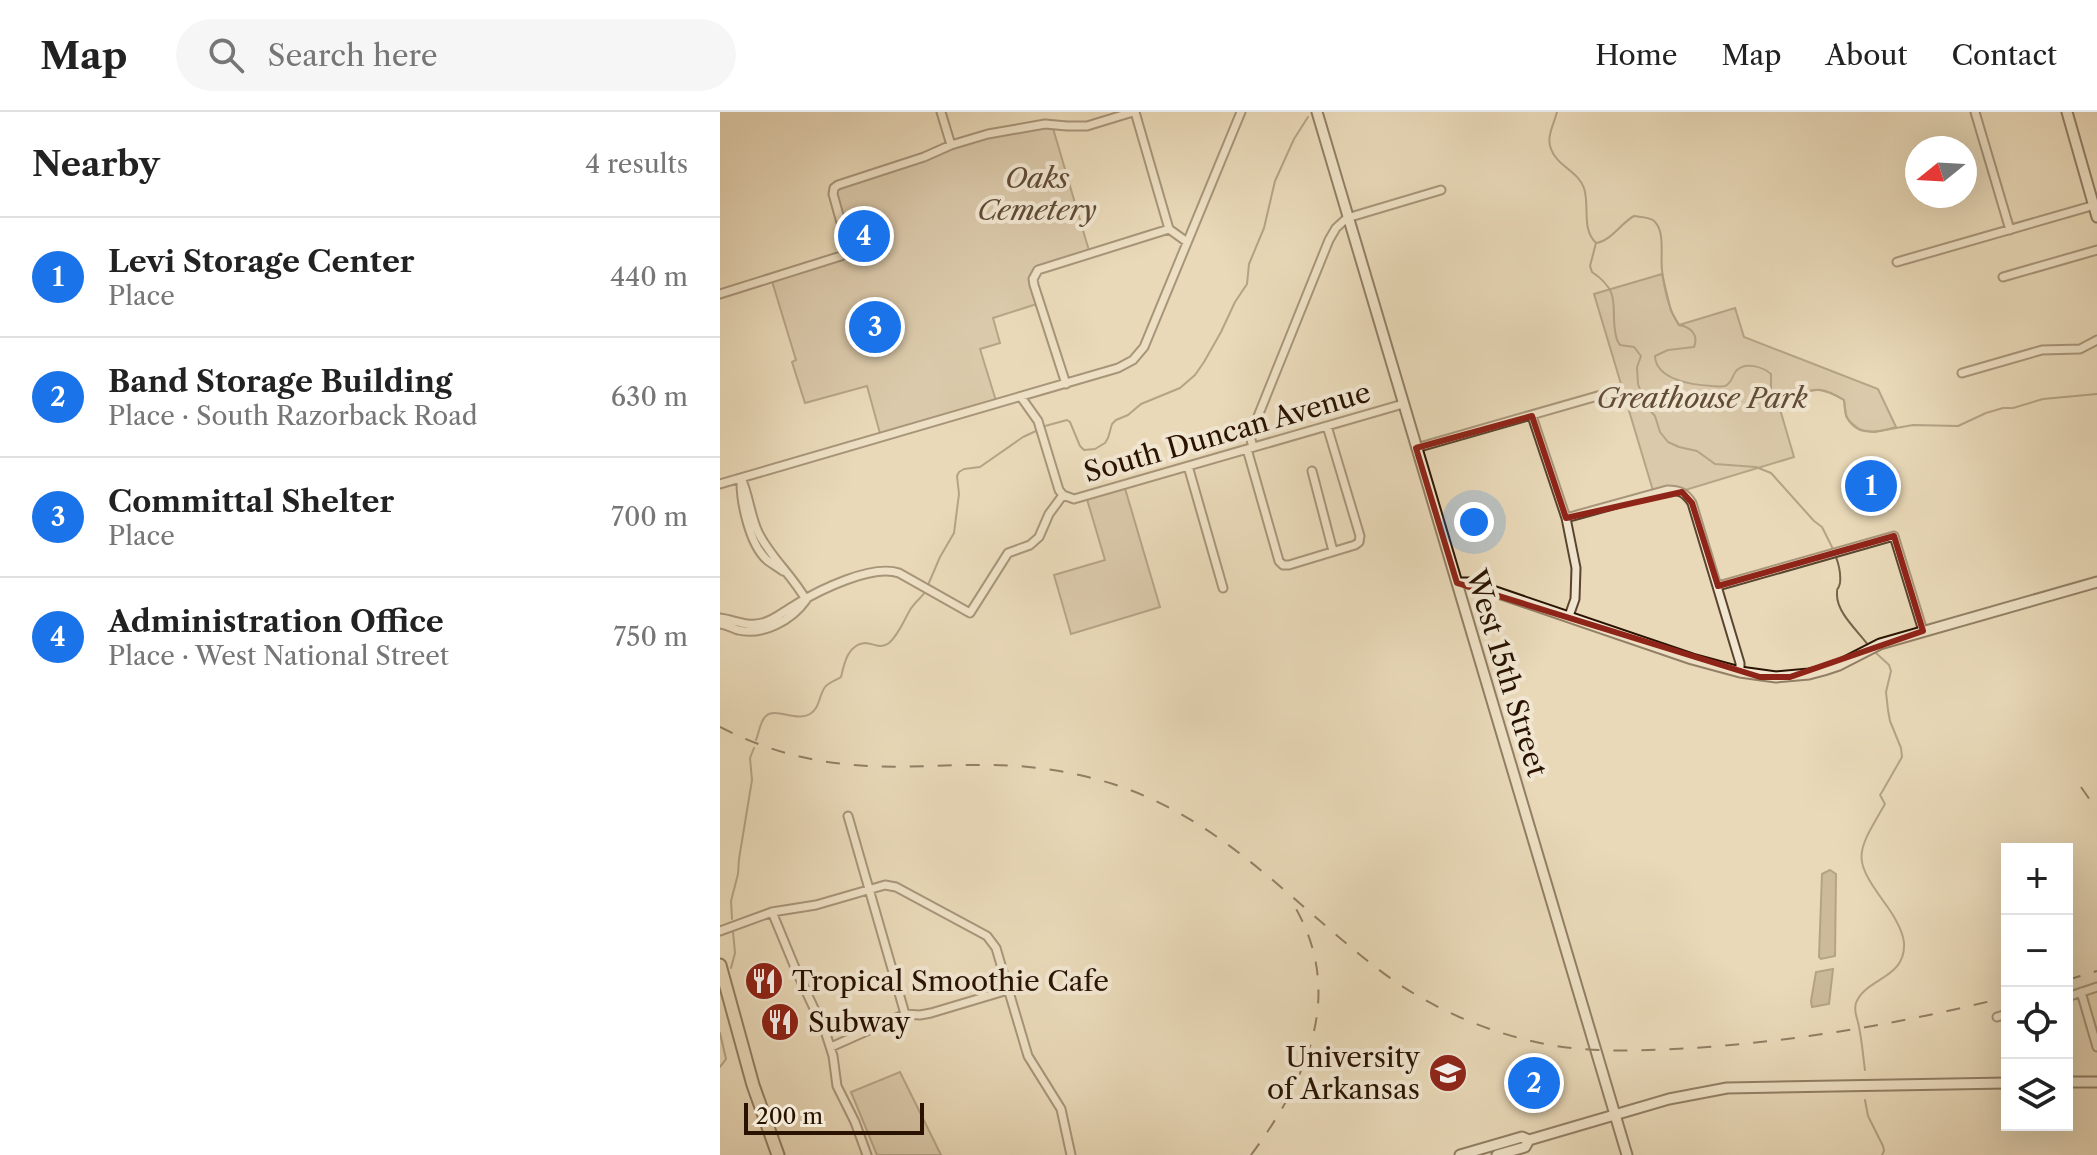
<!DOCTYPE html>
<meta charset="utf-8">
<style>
:root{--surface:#fff;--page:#f6f6f6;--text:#222;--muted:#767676;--line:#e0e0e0;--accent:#1a73e8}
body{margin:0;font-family:"Libre Caslon Text",serif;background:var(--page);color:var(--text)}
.controls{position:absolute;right:24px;bottom:24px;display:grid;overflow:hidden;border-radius:0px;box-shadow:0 8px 32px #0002}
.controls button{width:72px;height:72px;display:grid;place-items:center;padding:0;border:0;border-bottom:2px solid var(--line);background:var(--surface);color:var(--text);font:40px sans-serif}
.compass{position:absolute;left:1185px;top:24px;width:72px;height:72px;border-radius:50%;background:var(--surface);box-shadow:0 8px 32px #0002;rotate:252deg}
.scale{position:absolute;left:24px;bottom:20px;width:180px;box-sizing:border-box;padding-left:8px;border:4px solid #291300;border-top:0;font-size:22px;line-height:28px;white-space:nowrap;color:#291300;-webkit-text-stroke:6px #f1e6d1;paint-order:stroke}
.you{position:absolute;left:754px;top:410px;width:28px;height:28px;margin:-20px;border:6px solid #fff;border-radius:50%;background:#1a73e8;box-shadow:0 0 0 12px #1a73e833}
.badge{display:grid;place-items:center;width:52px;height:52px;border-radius:50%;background:var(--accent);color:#fff;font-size:26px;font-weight:700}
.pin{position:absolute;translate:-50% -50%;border:4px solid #fff;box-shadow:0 2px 8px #0006}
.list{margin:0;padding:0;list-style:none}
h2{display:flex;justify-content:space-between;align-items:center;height:104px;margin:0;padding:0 32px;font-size:34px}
h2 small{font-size:26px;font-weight:400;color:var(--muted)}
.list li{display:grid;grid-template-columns:52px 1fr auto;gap:24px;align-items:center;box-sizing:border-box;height:120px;padding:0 32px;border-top:2px solid var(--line)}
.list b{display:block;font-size:30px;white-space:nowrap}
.list p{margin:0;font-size:26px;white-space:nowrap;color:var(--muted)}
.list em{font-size:26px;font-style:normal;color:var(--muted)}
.icon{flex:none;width:44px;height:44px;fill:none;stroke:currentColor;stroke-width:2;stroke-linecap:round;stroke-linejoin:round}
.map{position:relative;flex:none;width:1377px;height:1043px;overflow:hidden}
header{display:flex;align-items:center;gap:48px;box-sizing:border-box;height:112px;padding:0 40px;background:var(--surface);border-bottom:2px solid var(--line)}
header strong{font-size:38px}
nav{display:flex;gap:44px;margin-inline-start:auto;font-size:28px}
.search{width:560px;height:72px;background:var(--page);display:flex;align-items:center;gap:20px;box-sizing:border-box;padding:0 28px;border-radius:44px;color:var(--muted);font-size:30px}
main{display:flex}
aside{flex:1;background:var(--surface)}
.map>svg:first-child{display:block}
</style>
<header>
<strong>Map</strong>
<div class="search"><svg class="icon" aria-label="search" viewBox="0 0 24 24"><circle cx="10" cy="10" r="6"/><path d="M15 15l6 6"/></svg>Search here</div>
<nav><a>Home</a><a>Map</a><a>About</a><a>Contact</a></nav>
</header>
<main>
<aside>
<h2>Nearby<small>4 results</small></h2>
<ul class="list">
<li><span class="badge">1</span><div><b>Levi Storage Center</b><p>Place</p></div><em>440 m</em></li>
<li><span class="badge">2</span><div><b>Band Storage Building</b><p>Place · South Razorback Road</p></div><em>630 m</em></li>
<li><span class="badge">3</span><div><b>Committal Shelter</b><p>Place</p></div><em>700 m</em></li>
<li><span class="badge">4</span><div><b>Administration Office</b><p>Place · West National Street</p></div><em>750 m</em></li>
</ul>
</aside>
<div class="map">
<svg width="1377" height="1043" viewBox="0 0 1377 1043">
<rect width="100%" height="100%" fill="#e9d9b8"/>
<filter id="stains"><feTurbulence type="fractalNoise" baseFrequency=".0025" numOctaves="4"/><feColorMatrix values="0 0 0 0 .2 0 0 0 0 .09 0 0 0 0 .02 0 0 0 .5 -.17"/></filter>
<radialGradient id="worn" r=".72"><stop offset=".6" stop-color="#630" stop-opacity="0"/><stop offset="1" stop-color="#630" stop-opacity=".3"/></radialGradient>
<path fill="#c8b799" stroke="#78654c" stroke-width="2" d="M332,13l38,129 -55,20 5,29 -47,15 7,25 -20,6 17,55 -116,33 -14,-51 -62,17 -13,-41 4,-2 -25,-82 66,-20 10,-9 -15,-58 119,-46z
M942,162l9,37 8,14 56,-17 9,29 134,52 18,38c-16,5 -38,10 -48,-8 -4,-6 -3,-13 -4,-19 -36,-21 -33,-3 -67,-1l17,58 -112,34 -28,3 -60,-200z
M404,373l36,122 -89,27 -17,-59 51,-15 -19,-64z
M180,960l41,83h1h-65l-26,-63z"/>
<path fill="#a89679" stroke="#756249" stroke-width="2" d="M1110,758l6,4 -1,82 -14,3 -2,-2 3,-83z
M1113,857l-4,35 -17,3 -1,-6 5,-29z"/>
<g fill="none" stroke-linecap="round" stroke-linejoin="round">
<path stroke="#756249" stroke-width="2" d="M837,0c-3,12 -11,25 -6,37 6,17 27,22 33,39 6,19 -3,40 12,55l-6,23 2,6c33,22 16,38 25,68l3,5 14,2 7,9 -4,11 1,17 9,23 8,9 5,16 8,10 11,5 18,4 18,13 41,3 15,6 43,48 8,6 11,22
M876,131c15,-2 25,-20 38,-27 6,1 14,1 19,4 13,10 7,36 9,50 2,17 7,41 17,55 12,2 20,10 15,22l-26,3 -13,6c1,24 38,29 57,30 3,0 10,1 13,0 7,-3 7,-10 11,-15 9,-10 27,-4 35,3v18l7,6c33,0 30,-20 66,2l2,16 3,5 11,9 14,2 39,-7 45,1 28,-13 17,-5h10l30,-9 54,-5
M325,314l22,-6 3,2 10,24 4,4 11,-1 10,-6 3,-5 4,-14 4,-4 12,-5 13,-11 39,-16 15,-13 9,-13 17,-30 14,-30 12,-18 2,-20 15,-36 11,-47 19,-42 14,-22
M1116,445c3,8 5,17 4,26 -3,11 -3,1 -3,12 0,18 21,36 31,50
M208,473l12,-28 14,-24 5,-39 -2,-18 2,-4 5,-3 16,-2 43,-30 13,-6
M36,628c3,-7 4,-19 10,-24 9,-9 31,6 44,-2 10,-6 9,-19 15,-27 4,-5 12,-7 16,-10 3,-13 7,-33 24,-34 9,0 15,7 24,0 10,-9 14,-21 21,-33 4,-7 11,-12 16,-19
M12,807l-1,-18 7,-27 1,-15 13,-79 -2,-22 4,-10
M11,856l4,-15 -2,-21
M0,921l6,26 -6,8
M1145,958c-2,-14 -3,-29 -6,-43 -1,-9 -6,-14 -3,-24 9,-25 50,-24 48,-60 -1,-12 -9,-25 -15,-34 -37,-51 -35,-52 -4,-105l-5,-9 2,-3 20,-35 -1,-9 -11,-27 -2,-11 -2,-18 5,-21 -2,-6 -14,-13
M1145,988l3,16 15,30 1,5 -2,4"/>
<g stroke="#59442e" stroke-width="11">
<path id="street" d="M221,0l10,33
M415,0l34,117
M1255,0l35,118
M1177,150l198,-57
M1283,165l94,-27
M0,182l121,-38 6,-7v-5l-14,-50 1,-6 4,-3 86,-28 27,-12 37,-11 57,-10 22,2h20l46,-14
M1242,261l80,-23 38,-1 17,-9
M346,272l-32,-99 -1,-6 5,-9 131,-41 18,13
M301,285l17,24 21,69 4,5
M812,304l34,102 10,50 -1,31 -6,17
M533,335l-3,-11 79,-196 7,-12 11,-10 94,-28
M696,336l199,-57
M527,337l32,112 4,4h6l66,-20 4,-3 1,-6 -33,-110
M468,354l35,122
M592,359l21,80
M21,366c8,17 9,37 17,54 12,25 35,44 48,68
M21,370c0,22 9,63 26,78 5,4 11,7 16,11
M0,372l398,-116 15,-8 11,-13 97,-235
M343,383l11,4 329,-95
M846,406l101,-28c12,0 18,2 25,13l48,160v9
M998,474l176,-50 29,95
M0,506c15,2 27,9 42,5 13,-3 22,-12 33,-18 24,-15 77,-41 104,-32l71,40 38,-60 22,-8 9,-8 10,-23 14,-19
M0,512c7,1 12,4 18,6 25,6 54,-10 68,-30
M128,704l57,198
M52,800l24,58 30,64 7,22 4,30 18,36 12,33
M0,819l52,-19 44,-7 69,-20 11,2 91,49 9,12 32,108 33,53 10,46
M1361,880l16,55
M1347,885l30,-10
M1277,905l10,-3
M111,935l74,-33 15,1 11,-2 77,-23"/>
</g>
<g stroke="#291300" stroke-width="13">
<path id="secondary" d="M597,0l310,1043
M1347,0l30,105
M737,471h12l223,76 48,13 36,5 33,-3 15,-4 15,-5 41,-21 217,-62
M1347,970h30
M740,1043l62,-18 7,3
M777,1043l28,-8 4,-7 140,-41 58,-11 280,-5"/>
</g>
<g stroke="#291300" stroke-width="15">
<path id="primary" d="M0,853l33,120 25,70"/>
</g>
<use href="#street" stroke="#f1e6d1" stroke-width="7"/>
<use href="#secondary" stroke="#f1e6d1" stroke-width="9"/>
<use href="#primary" stroke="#e9d9b8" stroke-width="11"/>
<path stroke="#291300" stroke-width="2" stroke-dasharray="14 14" stroke-linecap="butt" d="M0,615c39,20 81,33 125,37 48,6 97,0 146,1 41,0 83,7 122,19 109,35 178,118 265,185 44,34 96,58 149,71 54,14 111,11 166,8 106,-7 211,-25 314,-51
M1361,675l16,23
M1347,868l30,-9
M531,1043c57,-77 96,-163 41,-253"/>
</g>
<path d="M0 0H1377V1043H0ZM812,304l34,102 116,-26 10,11 26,83 176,-50 29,95 -133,46h-30l-303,-94 -41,-135z" fill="#e9d9b8" fill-opacity=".55" fill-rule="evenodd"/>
<path fill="none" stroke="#8f2418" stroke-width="6" stroke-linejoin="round" d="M812,304l34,102 116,-26 10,11 26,83 176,-50 29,95 -133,46h-30l-303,-94 -41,-135z"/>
<defs>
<g id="restaurant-disc" transform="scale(2)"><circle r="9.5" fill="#8f2418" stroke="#f1e6d1"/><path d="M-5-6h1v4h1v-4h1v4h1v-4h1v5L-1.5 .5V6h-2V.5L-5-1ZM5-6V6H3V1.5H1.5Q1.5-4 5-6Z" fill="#fff"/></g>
<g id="university-disc" transform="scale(2)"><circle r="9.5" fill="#8f2418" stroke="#f1e6d1"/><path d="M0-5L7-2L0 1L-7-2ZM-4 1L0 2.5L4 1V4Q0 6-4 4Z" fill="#fff"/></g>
</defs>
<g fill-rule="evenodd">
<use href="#restaurant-disc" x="44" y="869"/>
<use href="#restaurant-disc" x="60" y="910"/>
<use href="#university-disc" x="728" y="961"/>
</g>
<g text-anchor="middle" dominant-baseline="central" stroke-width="8" stroke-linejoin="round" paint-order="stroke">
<g font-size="28" font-style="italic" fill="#614c36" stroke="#f1e6d1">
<text x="317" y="66">Oaks<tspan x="317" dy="32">Cemetery</tspan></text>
<text x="982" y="286">Greathouse Park</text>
</g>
<g font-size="28" fill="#291300" stroke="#f1e6d1">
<text transform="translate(507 320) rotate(-16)">South Duncan Avenue</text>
<text transform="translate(787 561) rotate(73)">West 15th Street</text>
</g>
<g font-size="28" fill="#291300" stroke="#f1e6d1" text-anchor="start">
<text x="72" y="869">Tropical Smoothie Cafe</text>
<text x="88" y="910">Subway</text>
<text x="700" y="945" text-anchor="end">University<tspan x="700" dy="32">of Arkansas</tspan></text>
</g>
</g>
<rect width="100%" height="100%" filter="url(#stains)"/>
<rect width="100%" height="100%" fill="url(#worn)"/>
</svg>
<div class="controls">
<button>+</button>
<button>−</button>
<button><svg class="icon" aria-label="locate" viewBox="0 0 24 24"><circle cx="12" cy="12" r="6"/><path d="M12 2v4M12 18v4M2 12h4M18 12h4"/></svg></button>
<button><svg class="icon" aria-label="layers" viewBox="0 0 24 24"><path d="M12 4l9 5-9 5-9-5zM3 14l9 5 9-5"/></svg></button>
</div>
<svg class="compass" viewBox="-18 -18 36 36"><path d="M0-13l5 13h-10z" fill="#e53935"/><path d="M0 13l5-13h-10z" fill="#767676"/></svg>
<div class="scale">200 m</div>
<div class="you"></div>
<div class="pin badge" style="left:1151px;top:374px">1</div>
<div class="pin badge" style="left:814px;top:971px">2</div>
<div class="pin badge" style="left:155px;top:215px">3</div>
<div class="pin badge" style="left:144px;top:124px">4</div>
</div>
</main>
